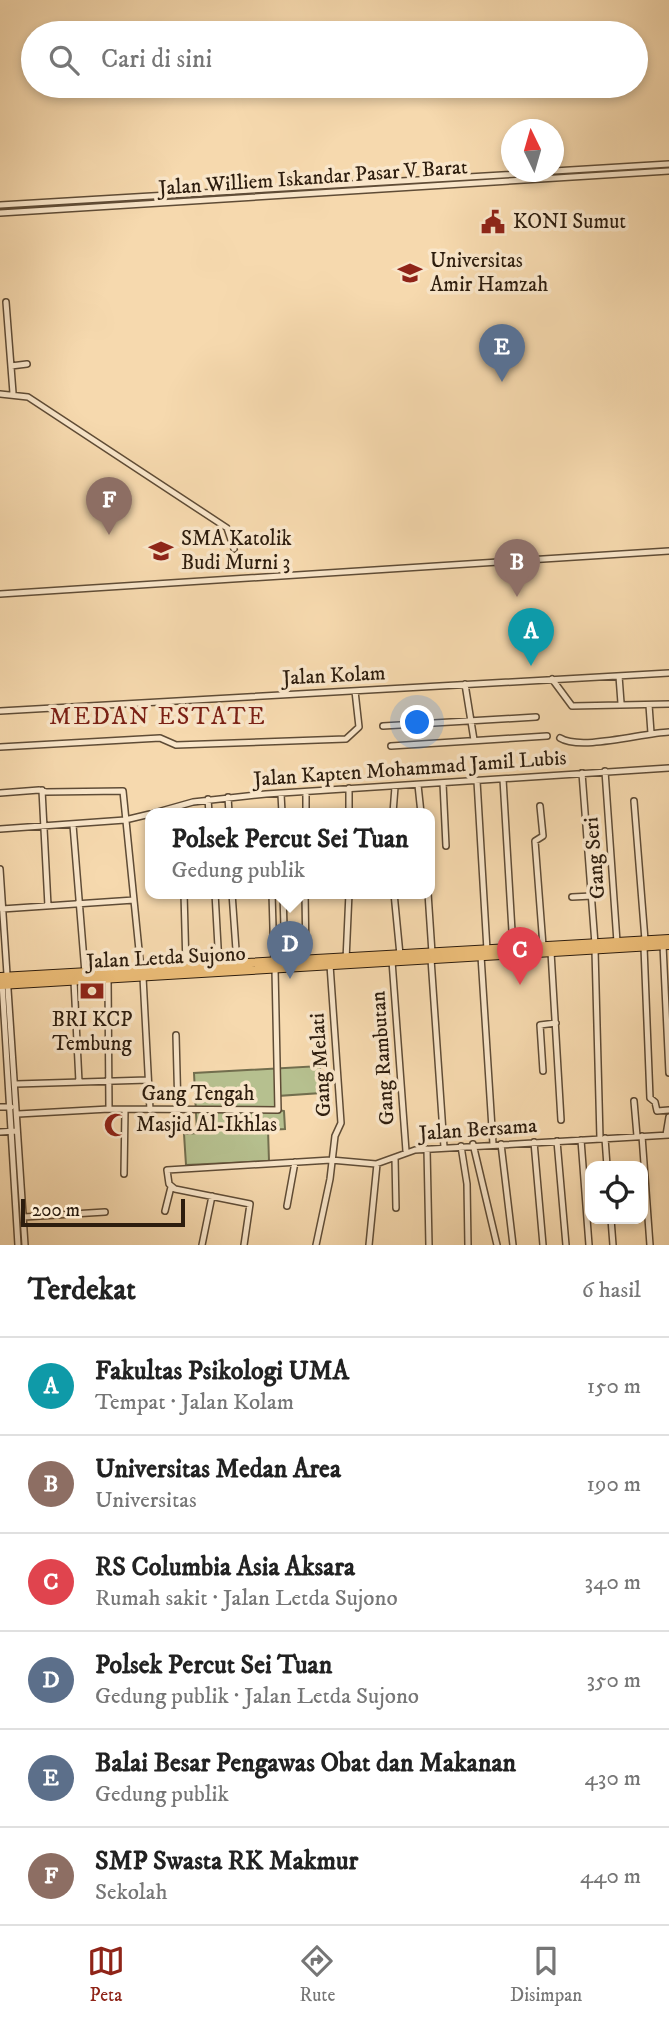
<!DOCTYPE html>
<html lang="id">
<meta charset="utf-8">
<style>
:root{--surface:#fff;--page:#f2f2f2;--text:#222;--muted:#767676;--line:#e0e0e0;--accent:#8f2418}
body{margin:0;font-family:"IM FELL DW Pica",serif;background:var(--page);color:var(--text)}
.controls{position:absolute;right:21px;bottom:21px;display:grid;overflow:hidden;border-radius:14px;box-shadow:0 4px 10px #0003}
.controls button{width:63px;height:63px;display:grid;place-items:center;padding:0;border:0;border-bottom:2px solid var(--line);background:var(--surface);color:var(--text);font:35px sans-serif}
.compass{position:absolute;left:501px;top:119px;width:63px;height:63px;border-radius:50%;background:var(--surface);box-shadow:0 4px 10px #0003;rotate:355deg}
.scale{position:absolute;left:21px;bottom:18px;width:164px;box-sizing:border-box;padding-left:7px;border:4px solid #2d1d0e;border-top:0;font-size:19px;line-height:24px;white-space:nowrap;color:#2d1d0e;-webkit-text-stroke:5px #f9e6ca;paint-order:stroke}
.you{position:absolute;left:418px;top:723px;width:24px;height:24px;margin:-18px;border:5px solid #fff;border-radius:50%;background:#1a73e8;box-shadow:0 0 0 10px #1a73e833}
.badge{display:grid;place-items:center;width:46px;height:46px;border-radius:50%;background:var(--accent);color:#fff;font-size:23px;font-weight:700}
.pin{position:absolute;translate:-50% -58px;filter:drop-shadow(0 2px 4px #0008)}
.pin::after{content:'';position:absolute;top:37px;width:24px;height:21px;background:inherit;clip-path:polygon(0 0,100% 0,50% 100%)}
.popup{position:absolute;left:145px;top:808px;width:290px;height:91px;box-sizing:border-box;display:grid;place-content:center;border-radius:14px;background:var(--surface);filter:drop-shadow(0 2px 5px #0005);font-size:23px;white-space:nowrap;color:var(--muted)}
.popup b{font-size:26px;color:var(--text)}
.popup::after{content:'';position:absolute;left:50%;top:100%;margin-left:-14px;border:14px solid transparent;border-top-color:var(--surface)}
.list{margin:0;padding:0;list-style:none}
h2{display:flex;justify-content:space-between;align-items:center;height:91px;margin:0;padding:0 28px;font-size:30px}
h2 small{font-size:23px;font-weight:400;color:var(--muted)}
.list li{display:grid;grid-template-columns:46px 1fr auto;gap:21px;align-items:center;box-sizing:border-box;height:98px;padding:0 28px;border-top:2px solid var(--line)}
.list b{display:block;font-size:26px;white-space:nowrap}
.list p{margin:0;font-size:23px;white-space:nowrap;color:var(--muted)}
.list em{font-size:23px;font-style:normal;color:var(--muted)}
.icon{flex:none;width:38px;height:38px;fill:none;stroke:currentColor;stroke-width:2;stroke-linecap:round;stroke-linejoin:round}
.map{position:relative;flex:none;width:669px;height:1245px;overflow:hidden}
.search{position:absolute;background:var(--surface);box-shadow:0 4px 10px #0003;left:21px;right:21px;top:21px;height:77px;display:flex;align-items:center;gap:18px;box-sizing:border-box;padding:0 24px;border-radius:38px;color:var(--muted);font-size:26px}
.sheet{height:679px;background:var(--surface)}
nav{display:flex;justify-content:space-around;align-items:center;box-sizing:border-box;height:98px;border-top:2px solid var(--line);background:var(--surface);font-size:19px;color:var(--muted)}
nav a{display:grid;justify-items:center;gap:4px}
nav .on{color:var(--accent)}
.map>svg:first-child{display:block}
</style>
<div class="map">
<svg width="669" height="1245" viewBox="0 0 669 1245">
<rect width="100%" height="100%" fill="#f6d9ae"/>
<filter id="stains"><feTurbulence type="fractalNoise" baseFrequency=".00286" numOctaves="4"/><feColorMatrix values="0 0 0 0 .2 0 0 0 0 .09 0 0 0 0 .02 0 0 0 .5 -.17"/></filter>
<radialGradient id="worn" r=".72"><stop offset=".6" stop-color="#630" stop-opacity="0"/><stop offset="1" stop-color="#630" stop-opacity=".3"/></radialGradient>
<path fill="#b6c08f" stroke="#726e4e" stroke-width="2" d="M320,1066l1,27 -43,3 1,14 5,1 1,18 -17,1 1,31 -83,4 -2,-31 13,-1 -3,-60z"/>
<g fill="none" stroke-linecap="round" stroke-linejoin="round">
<g stroke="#5f4c36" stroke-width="8">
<path id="minor" d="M554,171l115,-7
M0,205l551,-33
M0,213l669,-42
M6,302l7,91
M11,366l16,-2
M0,394l28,3 199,131 7,21
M0,594l669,-43
M619,676l2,27
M552,679l20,27 97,-2
M465,684l9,56
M649,705l2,28
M0,711l669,-38
M383,726l153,-9
M560,738c21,13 82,-5 109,-6
M391,746l156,-10
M0,747l160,-9 16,7 170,-6 13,-12 -4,-36
M605,771l12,171
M582,773l13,171
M503,779l10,169
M477,781l10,169
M443,783l3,63
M418,785l3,28
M349,788v25
M42,790l6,116
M0,793l39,-3 7,2 77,-1 18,179
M306,793v20
M281,794l1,19
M228,797l1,16
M208,799l1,14
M634,801l11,139
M540,806l3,30 -8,5 8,105
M154,813l39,-11 73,-8 403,-26
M393,813l2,-26
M73,825l12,148
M0,829l125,-9 25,-6
M0,869l25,376
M184,893l2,74
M215,893l4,72
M232,893l5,71
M272,893l2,69
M283,893l2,69
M305,893l1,67
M394,893l6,62
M428,893l4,60
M572,897l20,-1
M2,909l132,-9
M663,945l6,128
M644,947l6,151 5,4 2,9 12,-1
M595,950l5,188
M551,952l10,168
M481,956l12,188
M431,959l13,188
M346,960l3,-67
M392,961l14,190
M143,977l7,133
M108,979l1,130
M74,981l5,101
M2,982l16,263
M176,1035l2,76
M543,1071l-3,-46 16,-2
M16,1084l132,-4
M634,1101l3,35
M0,1107h11
M18,1114l91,-5 169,1 -3,-141
M0,1132l16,-1
M666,1135l3,-18
M642,1136l8,109
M605,1138l2,28
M581,1140l8,105
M557,1141l9,104
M534,1142l9,103
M473,1144l24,101
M501,1144l12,101
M461,1146l6,38 1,61
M427,1149l2,96
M395,1158l1,50
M124,1174l1,-64
M287,1206l8,-44
M165,1211l6,-24
M24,1217l81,-5
M611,1219l2,26
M202,1245l10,-49
M244,1245l6,-41 -75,-15 -6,-5 -2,-14 164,-10 45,4 39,-14 254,-15
M316,1245l14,-66 5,-43 6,-13 -11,-158
M369,1245l8,-81"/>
</g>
<g stroke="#2d1d0e" stroke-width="10">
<path id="highway" d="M0,977l669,-38
M0,985l669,-40"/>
</g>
<use href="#minor" stroke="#f9e6ca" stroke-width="5"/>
<use href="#highway" stroke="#ebbc77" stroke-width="8"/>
</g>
<defs>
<g id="civic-bare" transform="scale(1.89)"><path d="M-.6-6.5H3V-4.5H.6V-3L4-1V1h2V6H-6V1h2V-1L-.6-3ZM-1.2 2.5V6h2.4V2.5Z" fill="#8f2418" stroke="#f9e6ca" stroke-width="2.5" paint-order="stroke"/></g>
<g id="university-bare" transform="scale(1.89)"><path d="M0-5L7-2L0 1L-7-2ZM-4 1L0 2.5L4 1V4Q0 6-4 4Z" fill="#8f2418" stroke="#f9e6ca" stroke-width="2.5" paint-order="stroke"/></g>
<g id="school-bare" transform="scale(1.89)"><path d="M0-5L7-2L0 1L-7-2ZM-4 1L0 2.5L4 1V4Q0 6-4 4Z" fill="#8f2418" stroke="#f9e6ca" stroke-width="2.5" paint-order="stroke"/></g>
<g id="bank-bare" transform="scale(1.89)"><path d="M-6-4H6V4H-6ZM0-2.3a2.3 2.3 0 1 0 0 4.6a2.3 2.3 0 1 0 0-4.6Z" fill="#8f2418" stroke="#f9e6ca" stroke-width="2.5" paint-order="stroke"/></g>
<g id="mosque-bare" transform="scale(1.89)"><path d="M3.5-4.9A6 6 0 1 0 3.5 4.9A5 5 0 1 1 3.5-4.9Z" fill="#8f2418" stroke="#f9e6ca" stroke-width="2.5" paint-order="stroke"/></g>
</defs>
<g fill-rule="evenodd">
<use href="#civic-bare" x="493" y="222"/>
<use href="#university-bare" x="410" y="273"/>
<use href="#school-bare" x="161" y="551"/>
<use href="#bank-bare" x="92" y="991"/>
<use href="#mosque-bare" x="116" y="1125"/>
</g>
<g text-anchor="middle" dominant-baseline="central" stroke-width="7" stroke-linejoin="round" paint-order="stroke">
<g font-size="21" fill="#2d1d0e" stroke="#f9e6ca">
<text transform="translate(313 178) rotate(-4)">Jalan Williem Iskandar Pasar V Barat</text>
<text transform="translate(334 676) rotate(-3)">Jalan Kolam</text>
<text transform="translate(410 769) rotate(-4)">Jalan Kapten Mohammad Jamil Lubis</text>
<text transform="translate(595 858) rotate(-95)">Gang Seri</text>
<text transform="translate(166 958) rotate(-3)">Jalan Letda Sujono</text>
<text transform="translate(383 1058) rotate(-94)">Gang Rambutan</text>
<text transform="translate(321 1065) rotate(-94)">Gang Melati</text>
<text x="198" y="1094">Gang Tengah</text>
<text transform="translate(478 1130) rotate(-4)">Jalan Bersama</text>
</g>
<g font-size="21" fill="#2d1d0e" stroke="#f9e6ca" text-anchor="start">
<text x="513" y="222">KONI Sumut</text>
<text x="430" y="261">Universitas<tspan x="430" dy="24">Amir Hamzah</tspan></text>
<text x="181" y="539">SMA Katolik<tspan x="181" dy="24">Budi Murni 3</tspan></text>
<text x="92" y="1020" text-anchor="middle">BRI KCP<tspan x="92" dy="24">Tembung</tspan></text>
<text x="136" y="1125">Masjid Al-Ikhlas</text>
</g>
<g font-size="24" letter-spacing="2" fill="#7a1f14" stroke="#f9e6ca">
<text x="158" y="717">MEDAN ESTATE</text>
</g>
</g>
<rect width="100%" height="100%" filter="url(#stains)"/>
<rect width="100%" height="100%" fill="url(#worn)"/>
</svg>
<div class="controls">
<button><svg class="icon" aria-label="locate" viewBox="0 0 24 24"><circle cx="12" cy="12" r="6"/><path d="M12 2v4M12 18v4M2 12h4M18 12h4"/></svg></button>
</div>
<svg class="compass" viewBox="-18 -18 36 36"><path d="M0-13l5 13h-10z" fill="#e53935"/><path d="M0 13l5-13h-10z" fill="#767676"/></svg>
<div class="scale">200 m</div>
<div class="you"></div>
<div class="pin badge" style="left:531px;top:666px;background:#0f9aa8">A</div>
<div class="pin badge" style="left:517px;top:597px;background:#8d6e63">B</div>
<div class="pin badge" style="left:520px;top:985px;background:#e0444e">C</div>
<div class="pin badge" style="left:290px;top:979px;background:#5c6f8a">D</div>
<div class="popup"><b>Polsek Percut Sei Tuan</b>Gedung publik</div>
<div class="pin badge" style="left:502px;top:382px;background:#5c6f8a">E</div>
<div class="pin badge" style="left:109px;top:535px;background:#8d6e63">F</div>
<div class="search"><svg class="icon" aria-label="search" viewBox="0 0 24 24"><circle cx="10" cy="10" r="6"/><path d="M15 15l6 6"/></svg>Cari di sini</div>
</div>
<section class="sheet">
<h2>Terdekat<small>6 hasil</small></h2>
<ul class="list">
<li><span class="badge" style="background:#0f9aa8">A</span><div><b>Fakultas Psikologi UMA</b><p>Tempat · Jalan Kolam</p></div><em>150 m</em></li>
<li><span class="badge" style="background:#8d6e63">B</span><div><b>Universitas Medan Area</b><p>Universitas</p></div><em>190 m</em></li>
<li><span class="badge" style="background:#e0444e">C</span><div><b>RS Columbia Asia Aksara</b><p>Rumah sakit · Jalan Letda Sujono</p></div><em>340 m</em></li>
<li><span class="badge" style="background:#5c6f8a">D</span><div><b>Polsek Percut Sei Tuan</b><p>Gedung publik · Jalan Letda Sujono</p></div><em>350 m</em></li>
<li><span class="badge" style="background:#5c6f8a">E</span><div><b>Balai Besar Pengawas Obat dan Makanan</b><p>Gedung publik</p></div><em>430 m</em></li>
<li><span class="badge" style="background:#8d6e63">F</span><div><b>SMP Swasta RK Makmur</b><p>Sekolah</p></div><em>440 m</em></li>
</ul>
</section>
<nav>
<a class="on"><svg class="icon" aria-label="map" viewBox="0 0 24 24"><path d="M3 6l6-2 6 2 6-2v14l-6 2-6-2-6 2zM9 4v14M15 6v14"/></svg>Peta</a>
<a><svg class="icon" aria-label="directions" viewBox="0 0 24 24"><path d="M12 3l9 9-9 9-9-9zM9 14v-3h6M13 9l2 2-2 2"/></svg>Rute</a>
<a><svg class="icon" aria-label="saved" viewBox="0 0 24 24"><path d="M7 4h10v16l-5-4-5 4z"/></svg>Disimpan</a>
</nav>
